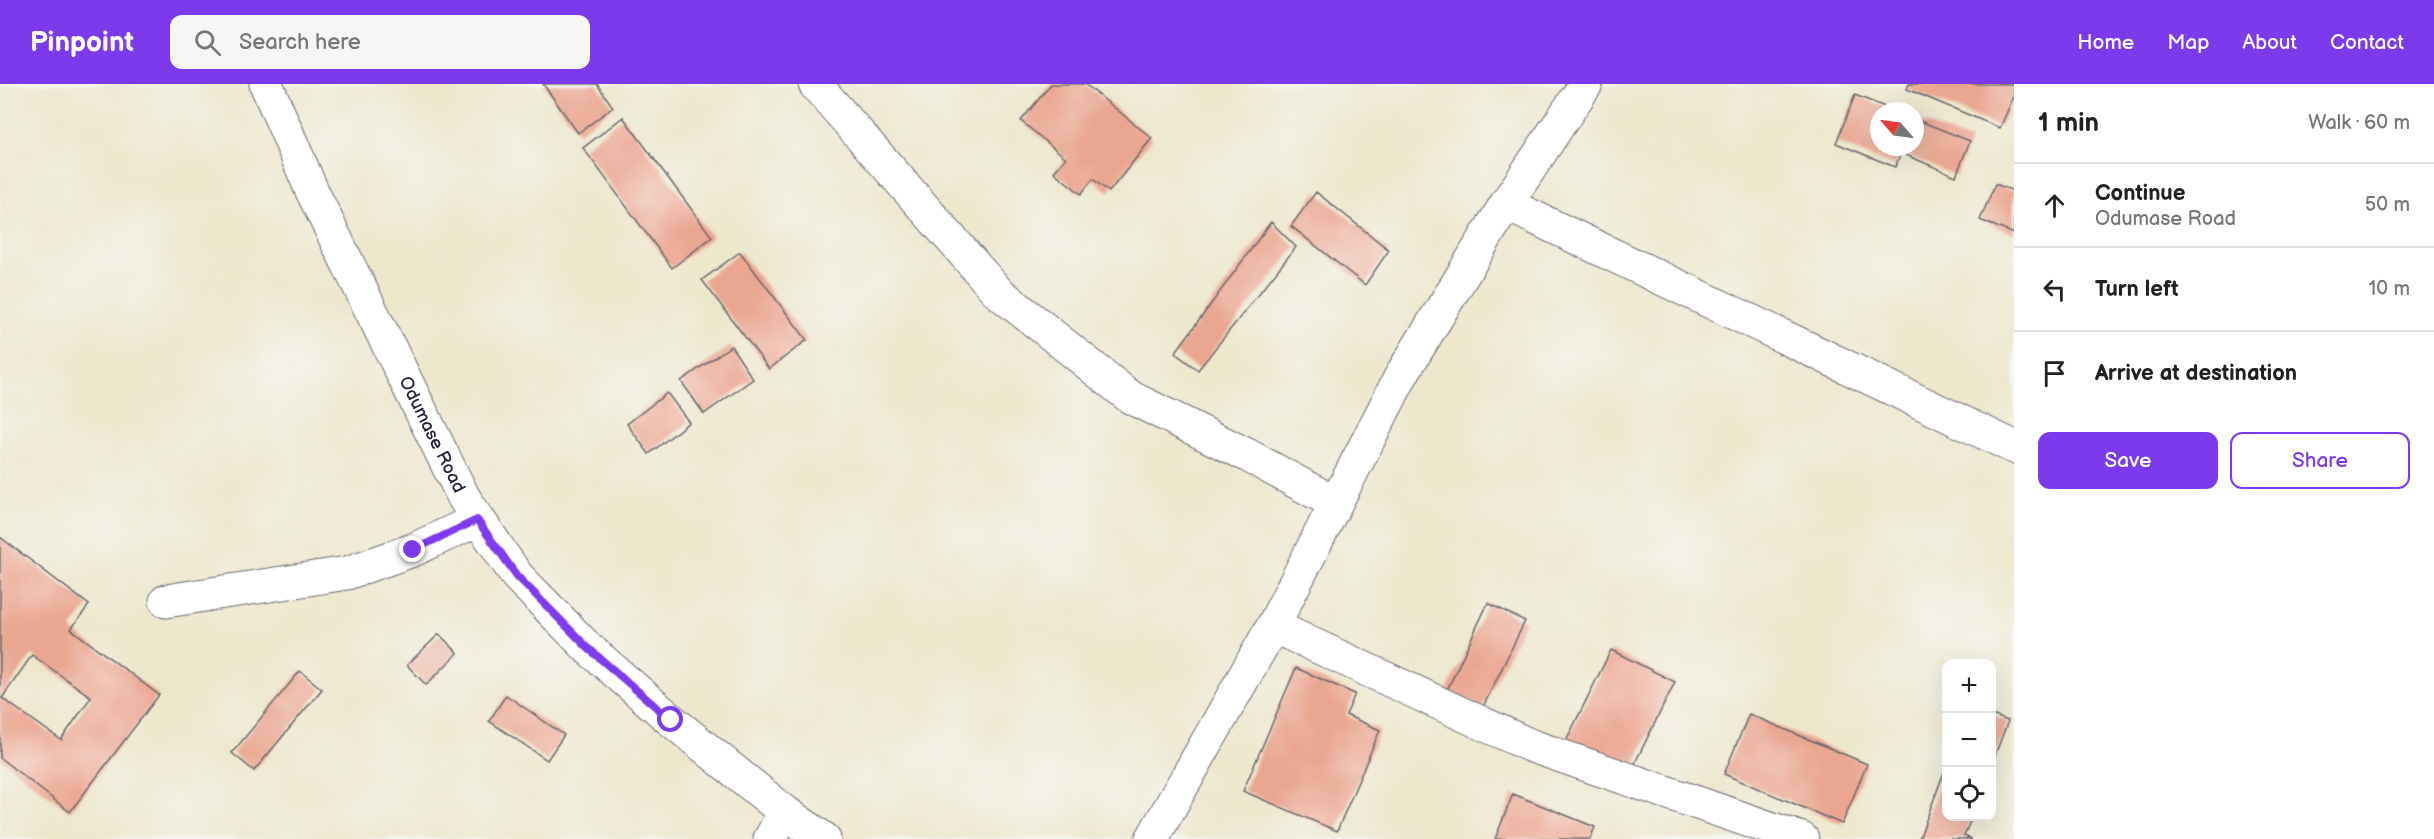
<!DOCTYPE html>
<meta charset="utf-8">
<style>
:root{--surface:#fff;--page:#f6f6f6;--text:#222;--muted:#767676;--line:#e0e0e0;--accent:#7c3aed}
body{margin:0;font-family:"Balsamiq Sans",sans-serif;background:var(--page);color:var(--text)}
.controls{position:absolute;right:18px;bottom:18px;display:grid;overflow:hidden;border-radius:12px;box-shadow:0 6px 24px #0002}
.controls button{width:54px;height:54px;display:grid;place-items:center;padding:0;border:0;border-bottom:2px solid var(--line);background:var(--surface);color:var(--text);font:30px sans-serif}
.compass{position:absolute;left:1870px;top:18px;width:54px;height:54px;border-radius:50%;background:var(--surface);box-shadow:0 6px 24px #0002;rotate:298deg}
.stop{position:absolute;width:18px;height:18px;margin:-14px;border:4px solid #7c3aed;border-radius:50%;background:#fff}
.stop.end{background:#7c3aed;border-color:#fff;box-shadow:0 2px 6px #0008}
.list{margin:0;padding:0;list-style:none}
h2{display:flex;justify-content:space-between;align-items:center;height:78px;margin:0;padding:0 24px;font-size:26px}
h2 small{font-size:20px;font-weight:400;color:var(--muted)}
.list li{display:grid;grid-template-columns:39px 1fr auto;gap:18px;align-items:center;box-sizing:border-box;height:84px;padding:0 24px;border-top:2px solid var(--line)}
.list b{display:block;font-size:22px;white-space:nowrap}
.list p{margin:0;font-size:20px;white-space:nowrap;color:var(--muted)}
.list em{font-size:20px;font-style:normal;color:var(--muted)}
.actions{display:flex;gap:12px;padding:18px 24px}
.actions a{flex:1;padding:14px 0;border:2px solid var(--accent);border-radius:12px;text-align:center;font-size:21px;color:var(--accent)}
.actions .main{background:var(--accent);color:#fff}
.icon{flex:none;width:33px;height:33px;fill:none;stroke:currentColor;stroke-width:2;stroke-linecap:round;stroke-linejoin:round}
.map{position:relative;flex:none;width:2014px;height:755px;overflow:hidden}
header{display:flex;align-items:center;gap:36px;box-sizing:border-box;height:84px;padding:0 30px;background:var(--accent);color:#fff}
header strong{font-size:28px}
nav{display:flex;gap:33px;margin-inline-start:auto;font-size:21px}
.search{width:420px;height:54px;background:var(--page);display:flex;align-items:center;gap:15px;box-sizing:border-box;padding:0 21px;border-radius:12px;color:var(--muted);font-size:22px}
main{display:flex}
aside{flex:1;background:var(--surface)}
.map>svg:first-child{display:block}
</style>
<header>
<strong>Pinpoint</strong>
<div class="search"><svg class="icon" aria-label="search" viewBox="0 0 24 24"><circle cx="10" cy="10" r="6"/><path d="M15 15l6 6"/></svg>Search here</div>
<nav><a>Home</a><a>Map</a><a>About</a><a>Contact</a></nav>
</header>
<main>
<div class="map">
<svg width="2014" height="755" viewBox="0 0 2014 755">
<rect width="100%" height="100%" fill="#f6f6f2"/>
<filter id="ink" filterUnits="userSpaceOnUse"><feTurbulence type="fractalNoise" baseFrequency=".0167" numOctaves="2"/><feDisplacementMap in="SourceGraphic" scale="12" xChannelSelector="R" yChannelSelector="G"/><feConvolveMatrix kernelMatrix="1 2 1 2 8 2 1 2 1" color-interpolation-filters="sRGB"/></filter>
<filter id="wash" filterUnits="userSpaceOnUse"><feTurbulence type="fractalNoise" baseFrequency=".008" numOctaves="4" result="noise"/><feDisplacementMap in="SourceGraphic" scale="24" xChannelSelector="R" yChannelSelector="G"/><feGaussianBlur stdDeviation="1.35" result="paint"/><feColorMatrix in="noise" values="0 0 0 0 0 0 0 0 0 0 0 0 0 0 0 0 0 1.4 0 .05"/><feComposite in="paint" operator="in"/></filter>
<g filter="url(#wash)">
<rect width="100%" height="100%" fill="#ede7ce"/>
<g id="blocks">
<path fill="#eaa691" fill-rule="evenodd" d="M543,0h54l16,23 -35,26z
M1051,0h34l67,54 -43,54 -16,-13 -12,15 -27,-22 12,-14 -45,-37z
M1909,0h105v12l-14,32 -93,-39z
M1855,11l40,16h-16v36h36v-28l55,22 -14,35 -55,-23 -6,14 -59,-24z
M623,33l89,120 -40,31 -89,-120z
M1995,100l19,7v43l-34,-14z
M1316,108l73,58 -24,35 -74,-59z
M1271,138l25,25 -98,123 -23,-17z
M740,168l67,88 -38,29 -67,-89z
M731,262l22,33 -49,35 -23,-33z
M667,309l22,29 -40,32 -22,-30z
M0,453l89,68 -18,24 88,66 -89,117 -70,-54zM32,571l59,42 -30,43 -59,-42z
M1488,519l37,18 -42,86 -36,-17z
M439,550l19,19 -32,32 -19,-20z
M1611,566l64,32 -47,95 -64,-32z
M1296,584l59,26 -9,21 34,15 -43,101 -94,-40z
M300,587l22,18 -68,82 -22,-18z
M506,611l58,40 -17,25 -58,-39z
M1749,630l118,50 -25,60 -118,-50z
M1992,631l16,6 -16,42z
M1946,683v49h26l-8,20 8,3h-53z
M1513,710l82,33 -5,12h-95z"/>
</g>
</g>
<g filter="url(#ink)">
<use href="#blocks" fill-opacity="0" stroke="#69676e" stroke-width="1.5"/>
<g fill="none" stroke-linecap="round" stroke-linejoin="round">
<g stroke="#69676e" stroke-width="35">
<path id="minor" d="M815,0l183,208 132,105 117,58 88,48
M1506,120l508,243
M166,517l181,-28 66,-23 64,-30
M1273,542l256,119 273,94
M770,755l15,-27
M1152,755l121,-213 129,-252 104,-170 80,-120"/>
</g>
<g stroke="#69676e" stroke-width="35">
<g id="secondary">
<path id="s1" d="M266,0l46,107 152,307 53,78 71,72 83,72 114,92 39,27"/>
</g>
</g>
<use href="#minor" stroke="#fff" stroke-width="33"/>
<use href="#secondary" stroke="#fff" stroke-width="33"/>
</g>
</g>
<g fill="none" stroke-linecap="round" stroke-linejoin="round" filter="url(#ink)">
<path stroke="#7c3aed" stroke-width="8" d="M413,466l64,-30 40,56 71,72 83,72"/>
</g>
<g text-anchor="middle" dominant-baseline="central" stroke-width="5" stroke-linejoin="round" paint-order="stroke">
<g font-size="18" fill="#22223b" stroke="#f6f6f2">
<text stroke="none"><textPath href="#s1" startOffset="388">Odumase Road</textPath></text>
</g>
</g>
</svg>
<div class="controls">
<button>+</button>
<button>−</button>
<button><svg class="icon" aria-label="locate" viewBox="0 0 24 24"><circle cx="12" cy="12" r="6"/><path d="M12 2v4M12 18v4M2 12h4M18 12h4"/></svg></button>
</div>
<svg class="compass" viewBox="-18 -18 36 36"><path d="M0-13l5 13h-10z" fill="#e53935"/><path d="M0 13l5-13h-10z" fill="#767676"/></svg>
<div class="stop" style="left:671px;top:636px"></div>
<div class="stop end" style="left:413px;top:466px"></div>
</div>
<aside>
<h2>1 min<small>Walk · 60 m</small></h2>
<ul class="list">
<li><svg class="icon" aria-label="ahead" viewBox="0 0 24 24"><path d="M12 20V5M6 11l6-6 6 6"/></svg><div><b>Continue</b><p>Odumase Road</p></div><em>50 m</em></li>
<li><svg class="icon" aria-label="left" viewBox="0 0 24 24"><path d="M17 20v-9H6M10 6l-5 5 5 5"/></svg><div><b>Turn left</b></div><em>10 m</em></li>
<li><svg class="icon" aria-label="arrive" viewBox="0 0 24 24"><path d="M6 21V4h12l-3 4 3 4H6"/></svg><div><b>Arrive at destination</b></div></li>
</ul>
<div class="actions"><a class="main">Save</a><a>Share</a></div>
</aside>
</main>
